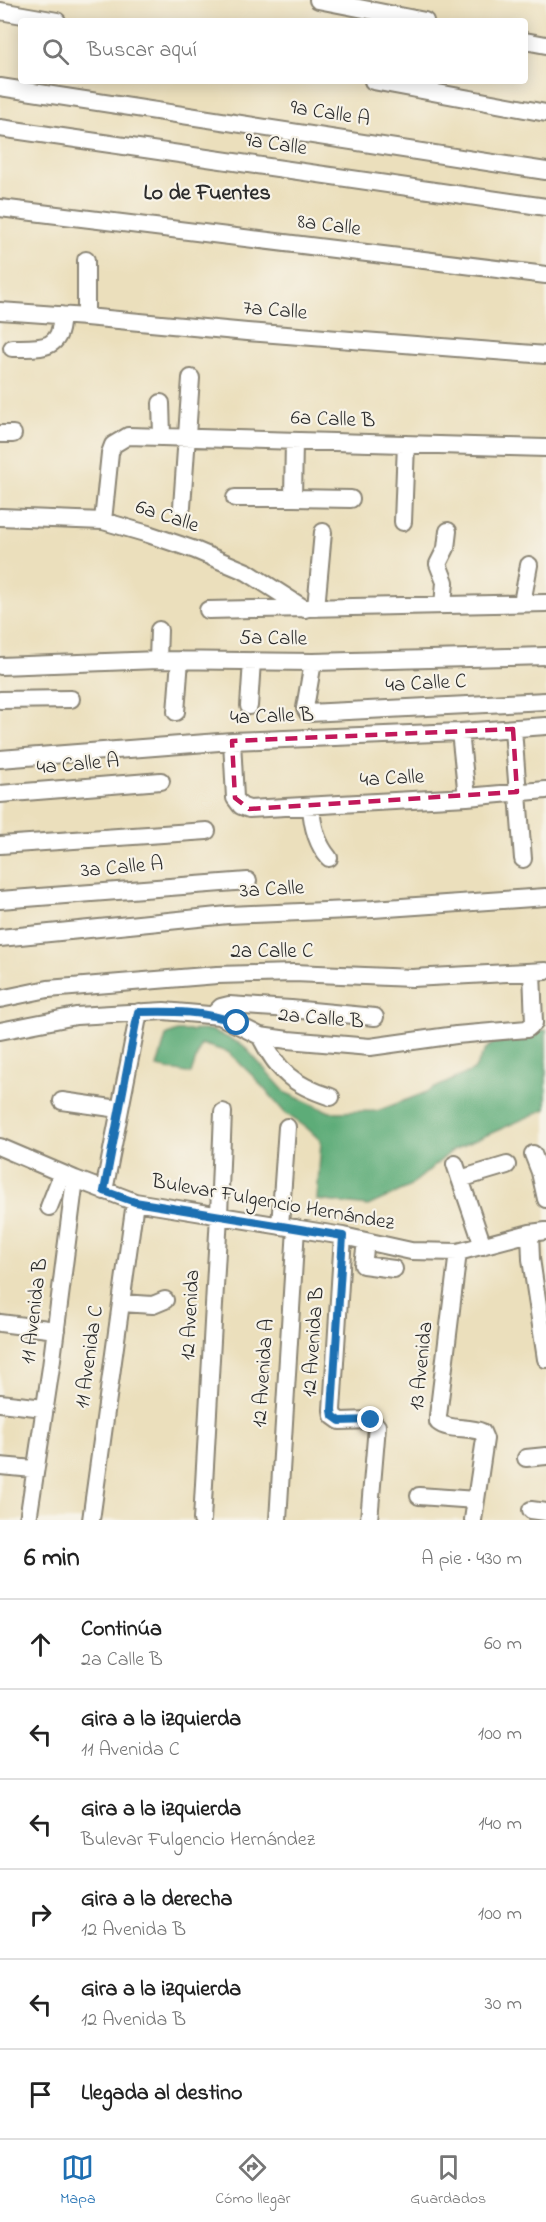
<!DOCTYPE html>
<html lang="es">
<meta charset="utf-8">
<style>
:root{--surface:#fff;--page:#f6f6f6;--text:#222;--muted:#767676;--line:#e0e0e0;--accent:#1f6fb2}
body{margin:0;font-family:"Indie Flower",sans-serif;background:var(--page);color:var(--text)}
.stop{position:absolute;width:18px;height:18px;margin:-14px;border:4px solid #1f6fb2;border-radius:50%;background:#fff}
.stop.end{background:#1f6fb2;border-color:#fff;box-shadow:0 2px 6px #0008}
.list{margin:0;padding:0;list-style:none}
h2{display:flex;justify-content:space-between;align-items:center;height:78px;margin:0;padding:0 24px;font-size:26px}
h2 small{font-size:20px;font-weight:400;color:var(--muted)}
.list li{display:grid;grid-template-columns:39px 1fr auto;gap:18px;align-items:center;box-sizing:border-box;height:90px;padding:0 24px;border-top:2px solid var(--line)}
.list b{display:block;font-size:22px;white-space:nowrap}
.list p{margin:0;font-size:20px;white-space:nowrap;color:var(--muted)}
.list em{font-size:20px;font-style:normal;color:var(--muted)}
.icon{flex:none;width:33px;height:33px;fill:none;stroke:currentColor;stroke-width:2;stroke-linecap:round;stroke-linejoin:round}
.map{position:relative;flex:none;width:546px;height:1520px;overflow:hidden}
.search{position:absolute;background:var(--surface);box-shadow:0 3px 15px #0003;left:18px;right:18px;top:18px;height:66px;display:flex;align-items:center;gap:15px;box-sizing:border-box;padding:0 21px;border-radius:6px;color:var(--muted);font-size:22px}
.sheet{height:618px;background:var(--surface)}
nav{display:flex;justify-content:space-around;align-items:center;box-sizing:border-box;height:84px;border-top:2px solid var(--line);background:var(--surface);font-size:16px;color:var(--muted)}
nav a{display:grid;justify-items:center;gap:3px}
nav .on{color:var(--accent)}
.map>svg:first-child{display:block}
</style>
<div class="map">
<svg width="546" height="1520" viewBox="0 0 546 1520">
<rect width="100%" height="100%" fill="#f7f3e8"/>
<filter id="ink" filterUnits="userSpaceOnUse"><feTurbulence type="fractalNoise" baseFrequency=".0167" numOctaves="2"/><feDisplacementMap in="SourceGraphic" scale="12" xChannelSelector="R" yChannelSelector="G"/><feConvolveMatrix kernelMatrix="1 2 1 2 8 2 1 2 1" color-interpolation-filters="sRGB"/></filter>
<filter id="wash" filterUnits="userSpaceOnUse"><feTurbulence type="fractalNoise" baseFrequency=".008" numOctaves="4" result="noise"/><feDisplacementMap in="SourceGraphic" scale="24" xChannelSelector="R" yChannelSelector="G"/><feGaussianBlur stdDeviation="1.35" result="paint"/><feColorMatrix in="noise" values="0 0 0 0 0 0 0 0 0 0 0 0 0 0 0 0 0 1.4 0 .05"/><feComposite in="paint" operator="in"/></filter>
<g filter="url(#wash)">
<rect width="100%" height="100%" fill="#ebdfbc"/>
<path fill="#5dac78" stroke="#446c52" stroke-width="1.5" d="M211,1030l32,15 43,48 44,19 47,-1 45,-17 52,-24 12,-21 21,-16 39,-3v79l-93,41 -44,37 -41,19 -51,-6 4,-59 -14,-13 -22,-15 -31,-36 -26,-25 -27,-8 -10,30 -34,-7 9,-31 11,-5z"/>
</g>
<g filter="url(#ink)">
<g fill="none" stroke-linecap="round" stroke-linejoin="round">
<g stroke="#8b8574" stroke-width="20">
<path id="minor" d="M318,0l107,21
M0,11l57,10
M525,41l21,4
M373,81l173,32
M0,87l546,84
M0,128l546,79
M0,208l546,67
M86,260v57
M0,311l86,6 161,15 299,23
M12,348c28,0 51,3 49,-33
M161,403l1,32
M0,434h13
M294,441l-1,57 58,1
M235,498h58
M182,507l9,-129
M0,517l103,4 45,13 47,16 52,22 58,37
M103,521l7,-68 3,-8 15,-9 418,12
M403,522l3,-78
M522,603l7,-38
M443,605l2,-23 -7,-18 8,-16 2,-17
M316,608l7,-76
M208,610l338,-7
M158,660l1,-30
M313,662l-8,46 3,5 238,-12
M0,666l158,-6 155,2 233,-6
M0,700l71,-1
M249,706l3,-45
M176,712l4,-52
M513,729l10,130
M460,732l7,65
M232,741l3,57 6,8 8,3 218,-12 79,-7
M0,759l232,-18 228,-9 86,-6
M0,794l161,-13
M311,806c1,19 5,37 18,52
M0,845l207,-14
M0,900l248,-19
M0,938l228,-23 145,-6 173,-12
M0,999l48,-10 169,-14 77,-2 118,5 134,-7
M213,1015l8,-8 8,-2 62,4 84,8
M0,1031l76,-15 88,-5 56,5 40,20 28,4 82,7 86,-12 71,-6 7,-6 -2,-51
M260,1036c18,36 33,49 71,61
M62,1101l57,8
M0,1147l75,32 60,23 208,34 68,15 47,1 72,-19 16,-2
M533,1154l7,18 6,27
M455,1164l28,82
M460,1179l47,-14
M104,1191l35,-179
M49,1207l13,-33
M280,1226l7,-99
M530,1233l1,26 15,100
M343,1236l-11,174 1,6 7,5 31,-1 6,6 -8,94
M366,1242l-3,23 31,4
M458,1252l-20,164v6c11,9 30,4 44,10l3,7 -12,81
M121,1303l32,2 12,-5
M0,1323l56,7
M0,1403l44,5
M526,1458l20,-2
M0,1466l34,3
M419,1496l57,4
M531,1510l15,2
M28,1520l23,-153 24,-188
M91,1520l44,-318
M202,1520l17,-305 4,-103
M278,1520l18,-292"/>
</g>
<use href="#minor" stroke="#fff" stroke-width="16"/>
</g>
</g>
<g fill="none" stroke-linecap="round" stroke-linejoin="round" filter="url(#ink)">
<path stroke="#1f6fb2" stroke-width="8" d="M237,1023c-31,-12 -65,-12 -99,-11l-34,179 31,11 208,34 -11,174 1,6 7,5 31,-1"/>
</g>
<path fill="none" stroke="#c2185b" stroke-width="4.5" stroke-dasharray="12 8" stroke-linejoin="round" d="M513,729l4,63 -268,17 -14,-11 -3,-57z"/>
<g text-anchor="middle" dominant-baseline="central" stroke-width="4.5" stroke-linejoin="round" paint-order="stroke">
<g font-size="21" fill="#2b2b2b" stroke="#f7f3e8">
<text transform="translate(330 114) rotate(9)">9a Calle A</text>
<text transform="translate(276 145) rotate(8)">9a Calle</text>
<text transform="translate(329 226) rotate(7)">8a Calle</text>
<text transform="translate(275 311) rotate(5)">7a Calle</text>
<text transform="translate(333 420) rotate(2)">6a Calle B</text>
<text transform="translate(167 517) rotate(18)">6a Calle</text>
<text transform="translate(273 639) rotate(1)">5a Calle</text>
<text transform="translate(426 684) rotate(-3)">4a Calle C</text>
<text transform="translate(272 717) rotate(-2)">4a Calle B</text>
<text transform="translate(78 765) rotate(-5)">4a Calle A</text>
<text transform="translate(392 779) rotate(-3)">4a Calle</text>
<text transform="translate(122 868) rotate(-5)">3a Calle A</text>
<text transform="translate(272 890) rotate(-3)">3a Calle</text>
<text x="272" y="952">2a Calle C</text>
<text transform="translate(321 1019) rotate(5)">2a Calle B</text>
<text transform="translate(273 1203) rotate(10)">Bulevar Fulgencio Hernández</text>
<text transform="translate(35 1311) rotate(-83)">11 Avenida B</text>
<text transform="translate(191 1315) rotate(-87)">12 Avenida</text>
<text transform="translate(314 1342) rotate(-86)">12 Avenida B</text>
<text transform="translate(90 1357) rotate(-82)">11 Avenida C</text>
<text transform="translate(422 1366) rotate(-84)">13 Avenida</text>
<text transform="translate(264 1373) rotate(-86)">12 Avenida A</text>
</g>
<g font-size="22" font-weight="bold" fill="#2b2b2b" stroke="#f7f3e8">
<text x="207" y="194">Lo de Fuentes</text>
</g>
</g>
</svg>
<div class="stop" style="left:237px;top:1023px"></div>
<div class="stop end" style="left:371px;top:1420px"></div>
<div class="search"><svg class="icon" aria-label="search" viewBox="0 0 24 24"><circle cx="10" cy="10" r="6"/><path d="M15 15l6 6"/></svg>Buscar aquí</div>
</div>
<section class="sheet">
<h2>6 min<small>A pie · 430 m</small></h2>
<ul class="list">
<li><svg class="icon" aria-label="ahead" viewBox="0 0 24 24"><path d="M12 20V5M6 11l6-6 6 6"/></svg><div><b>Continúa</b><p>2a Calle B</p></div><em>60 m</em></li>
<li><svg class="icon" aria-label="left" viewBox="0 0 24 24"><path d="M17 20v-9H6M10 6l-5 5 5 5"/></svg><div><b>Gira a la izquierda</b><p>11 Avenida C</p></div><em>100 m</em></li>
<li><svg class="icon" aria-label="left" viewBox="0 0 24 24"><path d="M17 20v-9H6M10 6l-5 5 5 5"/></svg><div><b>Gira a la izquierda</b><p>Bulevar Fulgencio Hernández</p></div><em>140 m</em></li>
<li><svg class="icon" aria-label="right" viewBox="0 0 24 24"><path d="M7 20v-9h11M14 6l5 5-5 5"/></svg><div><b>Gira a la derecha</b><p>12 Avenida B</p></div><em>100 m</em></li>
<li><svg class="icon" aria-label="left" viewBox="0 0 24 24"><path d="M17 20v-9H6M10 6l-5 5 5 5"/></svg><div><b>Gira a la izquierda</b><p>12 Avenida B</p></div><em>30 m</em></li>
<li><svg class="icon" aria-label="arrive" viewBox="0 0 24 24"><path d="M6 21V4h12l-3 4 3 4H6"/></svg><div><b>Llegada al destino</b></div></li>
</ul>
</section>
<nav>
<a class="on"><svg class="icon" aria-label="map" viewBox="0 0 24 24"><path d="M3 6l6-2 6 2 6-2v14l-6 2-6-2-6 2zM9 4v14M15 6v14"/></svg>Mapa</a>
<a><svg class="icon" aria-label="directions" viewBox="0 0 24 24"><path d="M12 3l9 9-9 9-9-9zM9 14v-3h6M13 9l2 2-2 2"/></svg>Cómo llegar</a>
<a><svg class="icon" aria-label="saved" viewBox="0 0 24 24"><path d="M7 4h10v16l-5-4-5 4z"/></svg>Guardados</a>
</nav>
